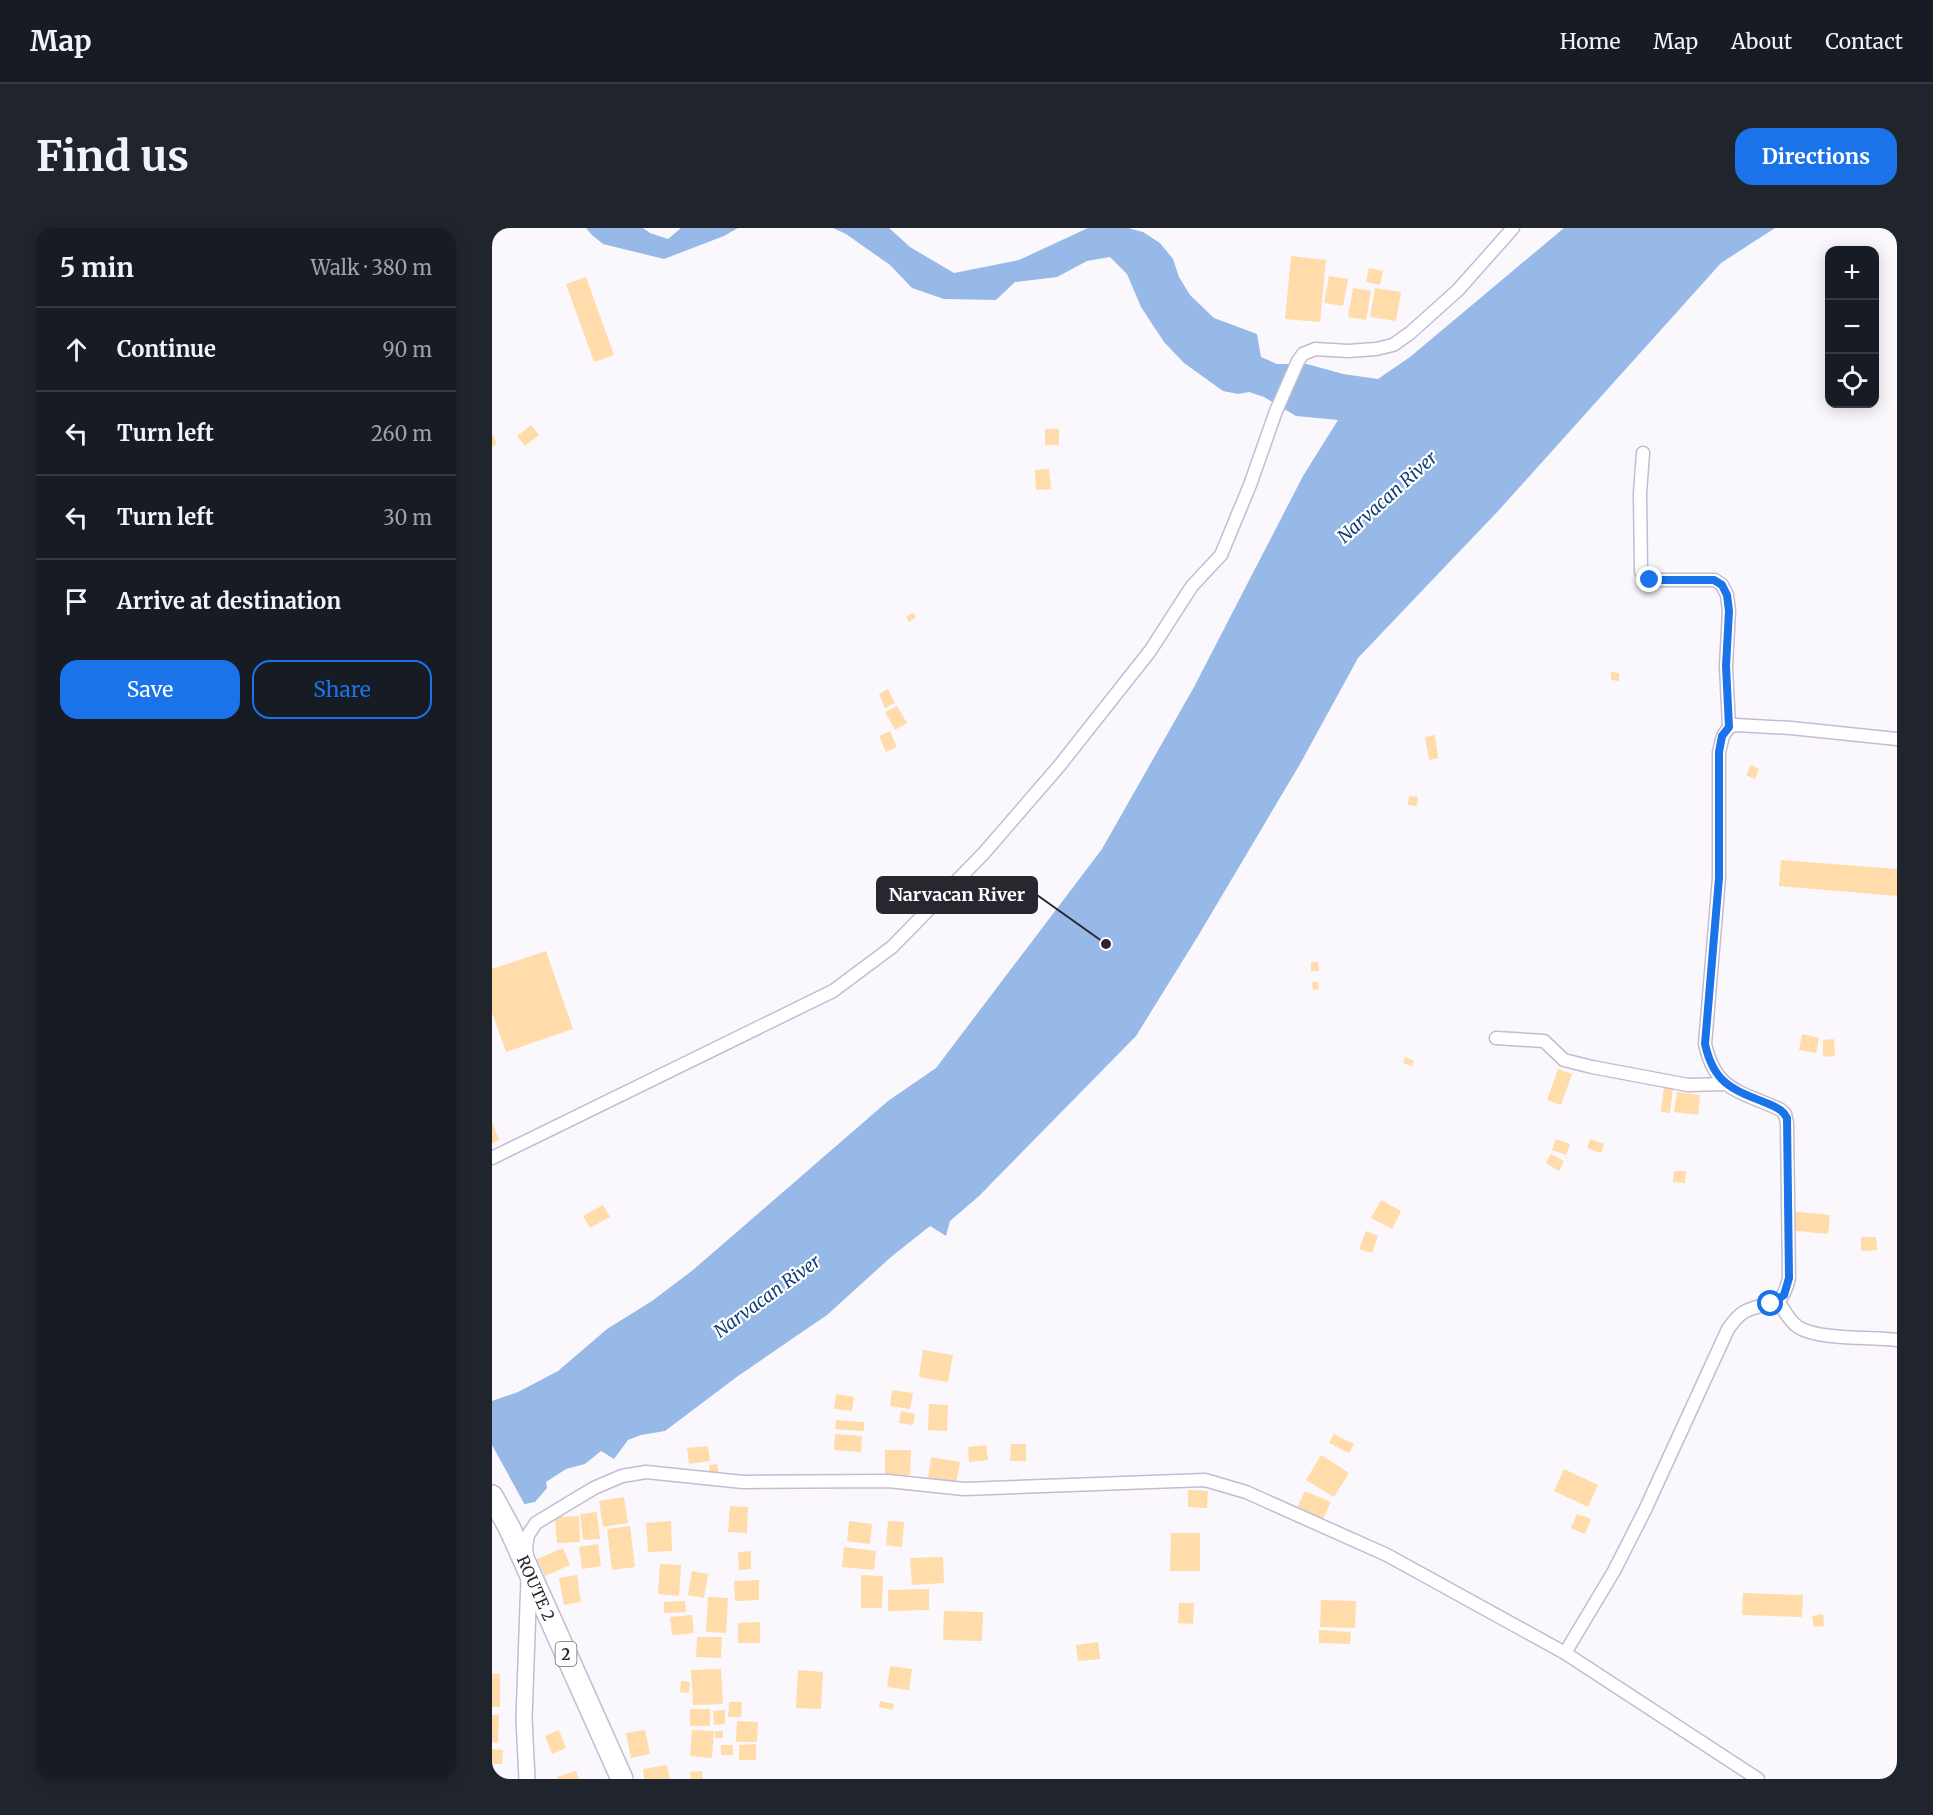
<!DOCTYPE html>
<meta charset="utf-8">
<style>
:root{--surface:#171b24;--page:#20242c;--text:#f1f3f6;--muted:#9ea1a6;--line:#363941;--accent:#1a73e8}
body{margin:0;font-family:Merriweather,serif;background:var(--page);color:var(--text)}
.controls{position:absolute;right:18px;top:18px;display:grid;overflow:hidden;border-radius:12px;box-shadow:0 3px 15px #0003}
.controls button{width:54px;height:54px;display:grid;place-items:center;padding:0;border:0;border-bottom:2px solid var(--line);background:var(--surface);color:var(--text);font:30px sans-serif}
.stop{position:absolute;width:18px;height:18px;margin:-14px;border:4px solid #1a73e8;border-radius:50%;background:#fff}
.stop.end{background:#1a73e8;border-color:#fff;box-shadow:0 2px 6px #0008}
.list{margin:0;padding:0;list-style:none}
h2{display:flex;justify-content:space-between;align-items:center;height:78px;margin:0;padding:0 24px;font-size:26px}
h2 small{font-size:20px;font-weight:400;color:var(--muted)}
.list li{display:grid;grid-template-columns:39px 1fr auto;gap:18px;align-items:center;box-sizing:border-box;height:84px;padding:0 24px;border-top:2px solid var(--line)}
.list b{display:block;font-size:22px;white-space:nowrap}
.list em{font-size:20px;font-style:normal;color:var(--muted)}
.actions{display:flex;gap:12px;padding:18px 24px}
.actions a{flex:1;padding:14px 0;border:2px solid var(--accent);border-radius:18px;text-align:center;font-size:21px;color:var(--accent)}
.actions .main{background:var(--accent);color:#fff}
.icon{flex:none;width:33px;height:33px;fill:none;stroke:currentColor;stroke-width:2;stroke-linecap:round;stroke-linejoin:round}
.map{position:relative;flex:none;width:1405px;height:1551px;overflow:hidden;border-radius:18px}
header{display:flex;align-items:center;gap:36px;box-sizing:border-box;height:84px;padding:0 30px;background:var(--surface);border-bottom:2px solid var(--line)}
header strong{font-size:28px}
nav{display:flex;gap:33px;margin-inline-start:auto;font-size:21px}
.intro{display:flex;align-items:center;justify-content:space-between;box-sizing:border-box;height:144px;padding:0 36px}
h1{margin:0;font-size:42px}
.button{padding:15px 27px;border-radius:18px;background:var(--accent);color:#fff;font-size:21px;font-weight:700}
main{display:flex;gap:36px;padding:0 36px}
aside{flex:1;background:var(--surface);border-radius:18px;box-shadow:0 3px 15px #0003}
.map>svg:first-child{display:block}
</style>
<header>
<strong>Map</strong>
<nav><a>Home</a><a>Map</a><a>About</a><a>Contact</a></nav>
</header>
<div class="intro"><h1>Find us</h1><a class="button">Directions</a></div>
<main>
<aside>
<h2>5 min<small>Walk · 380 m</small></h2>
<ul class="list">
<li><svg class="icon" aria-label="ahead" viewBox="0 0 24 24"><path d="M12 20V5M6 11l6-6 6 6"/></svg><div><b>Continue</b></div><em>90 m</em></li>
<li><svg class="icon" aria-label="left" viewBox="0 0 24 24"><path d="M17 20v-9H6M10 6l-5 5 5 5"/></svg><div><b>Turn left</b></div><em>260 m</em></li>
<li><svg class="icon" aria-label="left" viewBox="0 0 24 24"><path d="M17 20v-9H6M10 6l-5 5 5 5"/></svg><div><b>Turn left</b></div><em>30 m</em></li>
<li><svg class="icon" aria-label="arrive" viewBox="0 0 24 24"><path d="M6 21V4h12l-3 4 3 4H6"/></svg><div><b>Arrive at destination</b></div></li>
</ul>
<div class="actions"><a class="main">Save</a><a>Share</a></div>
</aside>
<div class="map">
<svg width="1405" height="1551" viewBox="0 0 1405 1551">
<rect width="100%" height="100%" fill="#faf8fd"/>
<path fill="#97b9e7" d="M94,0h57l7,5 18,6 13,-11h57l-14,8 -60,23 -61,-15 -11,-9z
M341,0h56l21,19 44,26 65,-13 69,-32h40l15,4 17,11 13,16 6,18 11,18 24,23 43,16 4,23 16,7h30l36,10 35,5 32,-22 154,-129h211l-54,35 -222,247 -141,148 -58,106 -102,172 -62,100 -157,160 -29,25 -4,15 -16,-10 -39,31 -64,58 -89,61 -73,55 -24,4 -13,5 -14,19 -13,-8 -16,13 -19,5 -20,13 1,6 -12,14 -35,7 -8,4v-112l26,-9 40,-21 49,-42 45,-28 41,-31 195,-169 48,-33 166,-219 92,-162 109,-211 35,-56 -42,-4 -32,-19 -15,-5 -11,2 -15,-3 -39,-28 -20,-21 -23,-35 -14,-33 -17,-17 -23,4 -30,16 -42,5 -19,18 -52,-1 -32,-11 -22,-23 -44,-31z"/>
<path fill="#faf8fd" d="M0,1217l34,62 -25,5 -9,4z"/>
<path fill="#ffdca9" d="M799,28l35,4 -6,62 -35,-3z
M877,40l14,3 -3,14 -14,-3z
M837,48l19,3 -5,27 -19,-3z
M94,49l28,78 -20,7 -28,-78z
M861,60l18,3 -5,29 -18,-3z
M883,60l26,4 -5,29 -26,-4z
M39,197l8,10 -14,11 -8,-10z
M553,201h14v16h-14z
M0,205l5,11 -5,3z
M557,241l2,20 -15,1 -1,-20z
M421,385l3,4 -7,5 -3,-5z
M1119,444l8,1v8l-8,-1z
M396,461l7,14 -10,5 -6,-14z
M405,478l10,17 -12,7 -10,-18z
M398,503l7,16 -11,5 -7,-16z
M943,507l3,23 -9,2 -4,-23z
M1259,537l8,4 -4,10 -9,-4z
M917,568l9,1 -1,9 -9,-1z
M1289,632l116,9v27l-118,-10z
M54,723l27,78 -67,23 -14,-39v-44z
M819,734h7l1,9h-8z
M820,754h6l1,7 -6,1z
M1310,806l17,4 -3,15 -17,-3z
M1342,811l1,17 -12,1v-17z
M913,829l9,4 -2,5 -9,-3z
M1066,841l14,5 -11,31 -14,-5z
M1172,859l9,1 -3,25 -9,-1z
M1185,864l23,3 -2,20 -24,-3z
M0,894l7,18 -7,3z
M1064,911l14,5 -4,11 -14,-5z
M1098,911l14,5 -3,9 -14,-5z
M1059,926l13,7 -5,10 -13,-8z
M1182,943h12l-1,12 -12,-1z
M889,972l20,11 -9,18 -21,-11z
M111,977l7,12 -20,11 -7,-12z
M1298,983l40,4 -2,19 -40,-4z
M874,1003l12,5 -6,17 -13,-4z
M1369,1009h15l1,13 -16,1z
M431,1122l30,5 -5,27 -29,-5z
M400,1162l21,3 -3,16 -20,-3z
M344,1166l18,3 -2,14 -18,-2z
M437,1176l19,1 -1,26 -19,-1z
M409,1183l14,3 -2,11 -14,-2z
M344,1192l28,2v9l-29,-2z
M343,1206l27,2 -1,16 -27,-2z
M842,1206l20,10 -5,9 -20,-10z
M519,1216h15v17h-16z
M494,1217l2,15 -19,2 -1,-15z
M216,1218l2,15 -21,3 -2,-16z
M393,1222h26l-1,25 -25,-1z
M829,1227l28,18 -15,24 -28,-17z
M439,1229l29,5 -4,21 -28,-5z
M225,1236l2,12 -9,1 -1,-12z
M1072,1241l34,16 -10,22 -34,-16z
M696,1262l20,1 -1,17 -19,-1z
M813,1263l26,11 -9,19 -26,-11z
M132,1269l4,26 -25,4 -4,-26z
M238,1278l18,1 -1,26 -19,-1z
M105,1284l3,27 -17,1 -3,-26z
M1085,1286l14,5 -6,15 -14,-6z
M87,1288l1,26 -23,1 -2,-26z
M179,1293l1,30 -24,1 -2,-29z
M357,1293l23,3 -2,20 -23,-3z
M396,1293l16,1 -2,25 -16,-2z
M138,1298l5,41 -23,3 -5,-41z
M679,1305h29v38h-30z
M106,1316l3,22 -19,3 -3,-22z
M352,1319l32,4 -2,19 -32,-3z
M71,1320l7,17 -25,11 -8,-17z
M259,1323v18l-12,1 -1,-18z
M451,1329l1,26 -32,2 -2,-27z
M168,1336l21,1 -2,31 -21,-2z
M200,1343l16,3 -4,24 -16,-3z
M85,1347l4,27 -17,3 -5,-27z
M369,1347l22,1 -1,32h-21z
M267,1352v20l-24,1 -1,-20z
M437,1361v21l-41,1v-21z
M1251,1365l60,2 -1,22 -60,-2z
M216,1369l20,1 -2,35 -20,-1z
M829,1372l35,1 -1,27 -35,-1z
M193,1373l1,11 -22,1v-11z
M687,1375h15l-1,21 -15,-1z
M452,1383l39,1 -1,29 -39,-1z
M1331,1386l1,12 -10,1 -2,-11z
M200,1387l2,18 -22,2 -2,-18z
M268,1394v21h-22v-20z
M827,1402l32,2 -1,12 -31,-1z
M205,1409h25l-1,21 -25,-1z
M606,1414l2,17 -22,2 -2,-16z
M398,1438l22,3 -3,21 -22,-3z
M229,1441l2,35 -30,1 -2,-35z
M306,1442l25,2 -2,37 -25,-1z
M0,1446h8v33h-8z
M189,1453l9,1 -1,11 -9,-1z
M388,1473l14,3 -1,6 -14,-3z
M237,1474h13l-1,15h-13z
M198,1481h20v17h-20z
M233,1482v14l-11,1 -1,-14z
M0,1487h7l-1,28 -6,-1z
M245,1493l21,1 -1,20h-21z
M67,1502l7,18 -14,6 -7,-18z
M153,1502l5,24 -19,4 -5,-25z
M200,1502l22,1 -2,27 -22,-2z
M223,1503h8v7h-8z
M264,1516v16h-17v-15z
M229,1517h12v10h-12z
M0,1521l11,1 -1,14h-10z
M175,1537l3,14h-26l-1,-10z
M84,1543l3,8h-21l-1,-2z
M210,1543l1,8h-12l-1,-7z"/>
<g fill="none" stroke-linecap="round" stroke-linejoin="round">
<g stroke="#c5bbd2" stroke-width="15">
<path id="minor" d="M1151,225l-3,40 1,78 2,4 11,5h61l7,5 5,10 2,16 -3,55 3,61
M1004,810l48,3 20,19 28,7 96,18 37,-1
M0,930l341,-167 59,-44 92,-94 76,-88 90,-114 42,-65 29,-31 29,-70 26,-74 22,-50 5,-7 12,-5 33,2 28,-2 17,-4 17,-12 48,-43 55,-62
M1286,1073c6,9 11,20 20,26 20,13 74,10 99,13
M35,1328l-1,-9 2,-12 8,-12 58,-35 28,-12 24,-4 97,10 145,-1 76,8 241,-9 41,12 141,63 178,98 193,126
M1073,1425l49,-82 31,-61 83,-181c5,-7 9,-13 16,-17 24,-13 37,1 45,-34l-2,-155 -2,-9 -4,-4c-39,-19 -65,-17 -76,-66l14,-166v-126l4,-16 6,-9 7,-2 55,3 106,11"/>
</g>
<g stroke="#c5bbd2" stroke-width="18">
<path id="tertiary" d="M35,1551l-3,-60 5,-141"/>
</g>
<g stroke="#c5bbd2" stroke-width="24">
<path id="trunk" d="M0,1268l18,33 112,250"/>
</g>
<use href="#minor" stroke="#fff" stroke-width="12"/>
<use href="#tertiary" stroke="#fff" stroke-width="15"/>
<use href="#trunk" stroke="#fff" stroke-width="21"/>
</g>
<g fill="none" stroke-linecap="round" stroke-linejoin="round">
<path stroke="#1a73e8" stroke-width="8" d="M1158,352h64l8,5 5,10 2,16 -3,55 3,61 -7,9 -3,16v126l-14,166c9,41 29,46 64,60 8,4 14,6 18,14l2,160 -5,17 -13,9"/>
</g>
<g text-anchor="middle" dominant-baseline="central" stroke-width="4.5" stroke-linejoin="round" paint-order="stroke">
<rect fill="#fff" stroke="#6a676d" stroke-width="1.5" x="63.5" y="1414" width="21" height="24" rx="4.5"/>
<g font-size="15" font-weight="bold" fill="#2a262f">
<text x="74" y="1426">2</text>
</g>
<g font-size="16" fill="#2a262f" stroke="#fff">
<text transform="translate(44 1360) rotate(66)">ROUTE 2</text>
</g>
<g font-size="18" font-style="italic" fill="#144077" stroke="#fff">
<text transform="translate(895 269) rotate(-42)">Narvacan River</text>
<text transform="translate(275 1068) rotate(-36)">Narvacan River</text>
</g>
</g>
<path fill="none" stroke="#2a262f" stroke-width="2" d="M614 716L545 667"/>
<circle fill="#2a262f" stroke="#fff" stroke-width="2" cx="614" cy="716" r="6"/>
<rect fill="#2a262f" stroke="#2a262f" stroke-width="2" x="385" y="649" width="160" height="36" rx="6"/>
<g font-size="18" text-anchor="middle" font-weight="bold" fill="#fff">
<text x="465" y="673">Narvacan River</text>
</g>
</svg>
<div class="controls">
<button>+</button>
<button>−</button>
<button><svg class="icon" aria-label="locate" viewBox="0 0 24 24"><circle cx="12" cy="12" r="6"/><path d="M12 2v4M12 18v4M2 12h4M18 12h4"/></svg></button>
</div>
<div class="stop" style="left:1279px;top:1076px"></div>
<div class="stop end" style="left:1158px;top:352px"></div>
</div>
</main>
